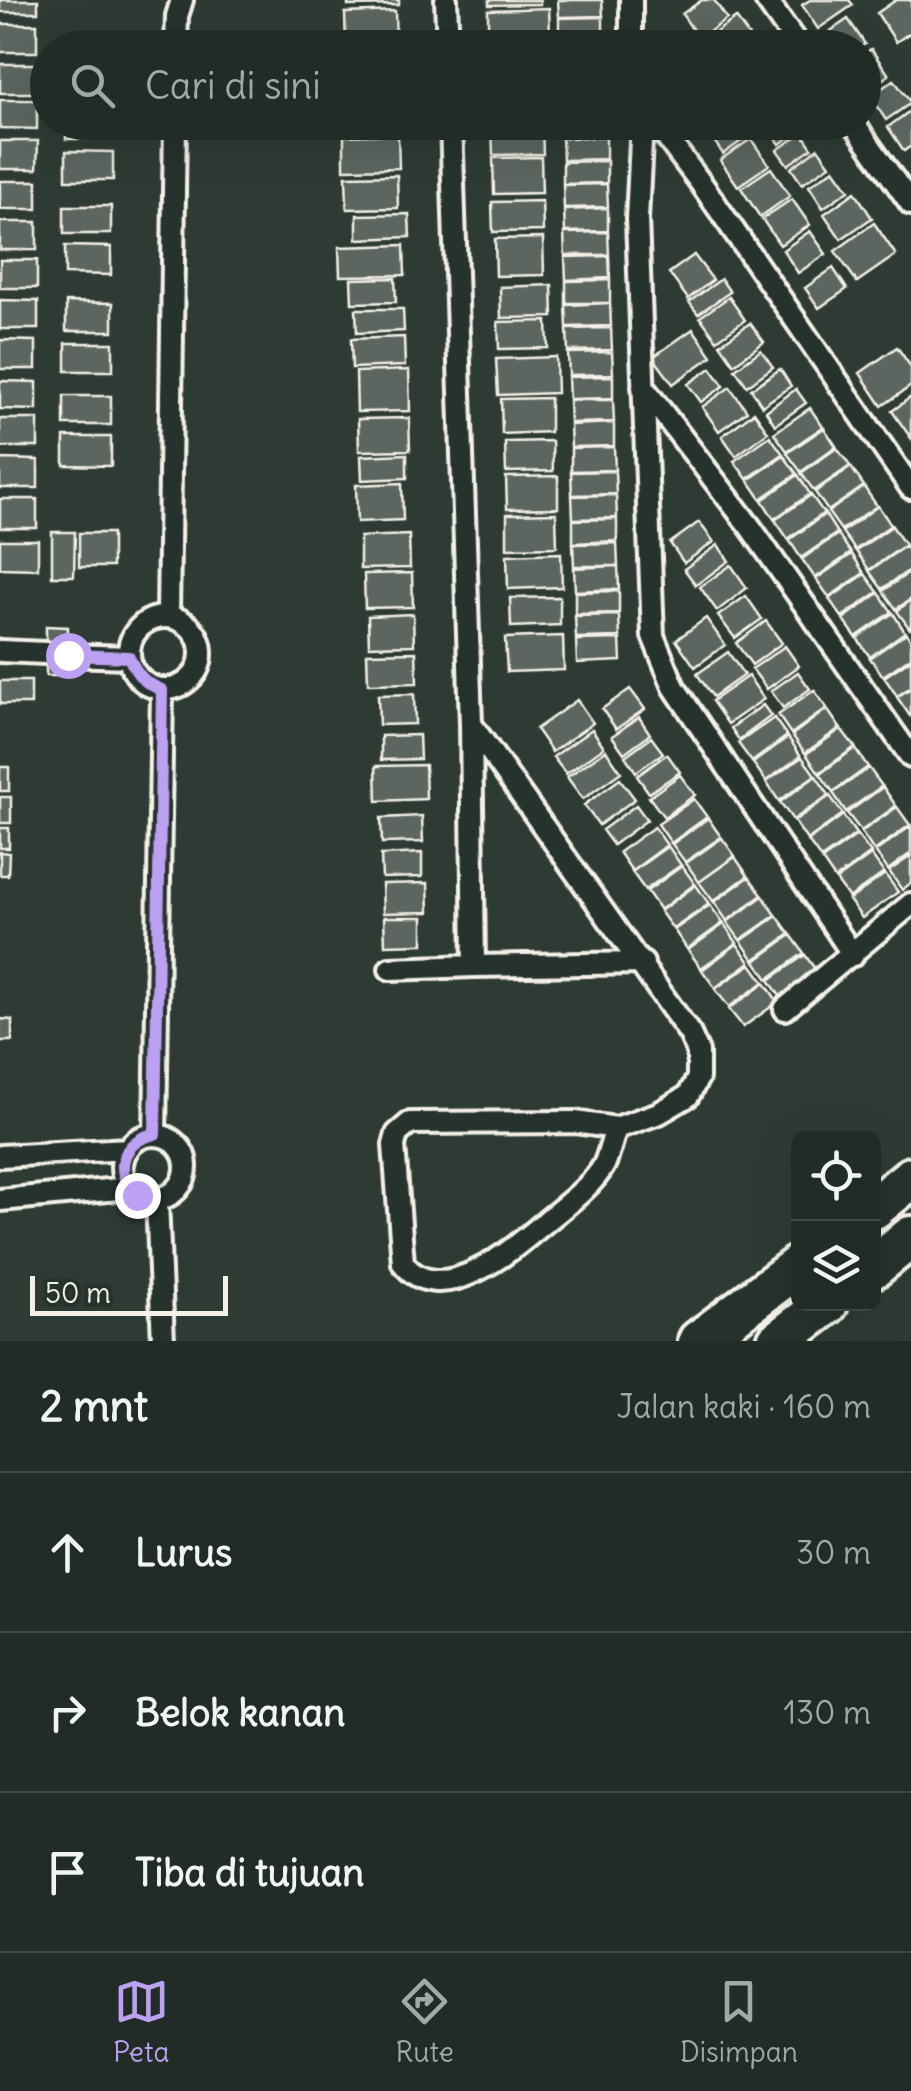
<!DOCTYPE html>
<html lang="id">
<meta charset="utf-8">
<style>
:root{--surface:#222c27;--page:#2a342f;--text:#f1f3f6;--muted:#a2a7a7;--line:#3f4844;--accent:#bca0f2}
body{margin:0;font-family:Delius,sans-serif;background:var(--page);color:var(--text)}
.controls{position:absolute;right:30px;bottom:30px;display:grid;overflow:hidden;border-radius:15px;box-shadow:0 10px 40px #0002}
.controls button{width:90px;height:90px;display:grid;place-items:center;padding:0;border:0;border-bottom:2px solid var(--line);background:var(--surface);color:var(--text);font:50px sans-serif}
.scale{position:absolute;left:30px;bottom:25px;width:198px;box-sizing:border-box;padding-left:10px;border:5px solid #f4f1e8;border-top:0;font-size:28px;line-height:35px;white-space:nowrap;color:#f4f1e8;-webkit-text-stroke:8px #26332d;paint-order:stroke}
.stop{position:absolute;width:30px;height:30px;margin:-22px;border:8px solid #bca0f2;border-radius:50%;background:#fff}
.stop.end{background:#bca0f2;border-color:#fff;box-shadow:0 2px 10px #0008}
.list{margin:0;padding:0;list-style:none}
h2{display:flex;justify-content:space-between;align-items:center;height:130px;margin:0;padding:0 40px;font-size:42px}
h2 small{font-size:32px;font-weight:400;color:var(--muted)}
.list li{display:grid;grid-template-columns:65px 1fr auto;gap:30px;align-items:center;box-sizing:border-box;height:160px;padding:0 40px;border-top:2px solid var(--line)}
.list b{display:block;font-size:38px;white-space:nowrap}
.list em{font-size:32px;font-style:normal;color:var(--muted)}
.icon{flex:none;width:55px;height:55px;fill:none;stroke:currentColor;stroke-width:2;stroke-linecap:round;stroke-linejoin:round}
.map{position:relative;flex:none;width:911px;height:1341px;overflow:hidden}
.search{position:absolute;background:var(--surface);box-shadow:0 10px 40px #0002;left:30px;right:30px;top:30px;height:110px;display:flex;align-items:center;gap:25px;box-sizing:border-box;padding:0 35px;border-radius:55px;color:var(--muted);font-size:38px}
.sheet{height:610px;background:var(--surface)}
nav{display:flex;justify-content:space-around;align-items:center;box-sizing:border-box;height:140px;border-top:2px solid var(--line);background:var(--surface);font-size:28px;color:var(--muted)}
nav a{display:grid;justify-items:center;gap:5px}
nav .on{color:var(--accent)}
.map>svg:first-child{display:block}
</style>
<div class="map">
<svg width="911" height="1341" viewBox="0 0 911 1341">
<rect width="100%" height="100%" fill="#2e3b34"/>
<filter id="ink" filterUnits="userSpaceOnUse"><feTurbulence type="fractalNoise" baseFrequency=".01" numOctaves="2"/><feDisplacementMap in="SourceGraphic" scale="20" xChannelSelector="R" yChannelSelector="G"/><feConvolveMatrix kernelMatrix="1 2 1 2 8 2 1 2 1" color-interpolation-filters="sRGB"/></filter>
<g filter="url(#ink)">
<path fill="#5c655e" stroke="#f4f1e8" stroke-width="2.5" d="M0,0h38v12h-38z
M348,0h51v5l-51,1z
M489,0h51v4l-51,1z
M558,0h44l1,16 -44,1z
M702,0h12l13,19 -28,20 -17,-25z
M810,0h39l4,5 -35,24 -16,-24z
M896,0h15v32l-15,10 -19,-29z
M549,8l1,27 -62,2v-27z
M395,11l1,35 -50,2 -1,-35z
M603,17v22l-44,1v-22z
M736,18l20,28 -43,2 -6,-10z
M848,19l17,25 -6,4h-24l-9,-14z
M0,24h37v28h-37z
M542,41v7h-52v-5z
M603,41v7h-43l-1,-6z
M871,49l18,26 -25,17v-38z
M0,64h38v29h-38z
M894,80l17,23 -25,17 -16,-24z
M0,100h37v29l-37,-1z
M911,110v36l-7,5 -16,-24z
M66,122h46v17h-46z
M344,122h53v7l-53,1z
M542,122l1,32 -50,1 -1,-32z
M562,122h43l1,13 -44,1z
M715,122h26l9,13 -27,19 -17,-25z
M769,122h35l2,3 -26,19 -14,-19z
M802,133l10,15 -24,17 -11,-15z
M398,134l1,34 -55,1v-33z
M606,137v22l-43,1 -1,-22z
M751,139l18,26 -31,21 -18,-26z
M0,141h38l-1,28h-37z
M818,148l12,17 -28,19 -11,-16z
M66,151l47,1v28h-47z
M541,157l1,36 -48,1 -1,-36z
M607,161v22l-44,1v-22z
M771,168l19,28 -30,21 -19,-29z
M834,169l15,21 -26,18 -14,-22z
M397,175l1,33 -51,1 -1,-33z
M0,181h37v28h-37z
M607,184l1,23 -44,1 -1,-23z
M855,192l17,26 -31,21 -17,-25z
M792,199l18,26 -30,20 -18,-26z
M542,201l1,30 -50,1 -1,-30z
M64,206h47v28h-47z
M608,208v23l-43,1 -1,-22z
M409,214l1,23 -53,2v-24z
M0,222h37v28h-37z
M874,223l22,32 -39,27 -22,-31z
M810,231l16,23 -28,19 -15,-23z
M608,232l1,23h-44l-1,-22z
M543,238l1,37 -48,1 -1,-37z
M404,245l1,30 -65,1 -1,-29z
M65,246l46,1v28l-46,-1z
M694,255l19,25 -25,19 -19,-26z
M609,256l1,22 -44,2 -1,-23z
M0,260h37v28h-37z
M833,268l14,21 -28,19 -14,-20z
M395,278l1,24 -44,1 -1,-24z
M721,279l9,13 -32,22 -9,-12z
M610,280v23h-44v-22z
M552,285l1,32 -52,1 -1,-31z
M729,297l16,23 -28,20 -17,-23z
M0,300l38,1v28h-38z
M66,302l47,1v28h-47z
M610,303l1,23 -44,1 -1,-22z
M356,309h47l1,22 -47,2z
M547,321l1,27 -49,1 -1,-27z
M750,323l14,19 -30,22 -14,-20z
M611,328l1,22 -44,1 -1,-22z
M693,329l19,27 -39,28 -20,-27z
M404,337l1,29 -53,2 -1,-29z
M0,340l36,1v28h-36z
M66,343h47v28h-47z
M897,347l14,20v19l-29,20 -22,-33z
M761,350l12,17 -26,19 -12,-17z
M612,352l1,22 -44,1 -1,-22z
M556,357l1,36 -59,2 -2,-36z
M711,368l13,18 -23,16 -13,-18z
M780,369l11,17 -29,20 -11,-17z
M409,370l1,41 -53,1 -1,-40z
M613,376v22l-44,1 -1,-22z
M0,381l37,1v28l-37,-1z
M730,387l17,24 -28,20 -17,-24z
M796,389l10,14 -31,22 -9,-14z
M64,396h47v29h-47z
M911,397v41l-19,-27z
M550,398v34l-48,2 -1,-35z
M569,400h44l1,22 -44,1z
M810,408l13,19 -36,24 -13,-18z
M754,412l14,20 -32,24 -14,-20z
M409,418l1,32 -51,1 -1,-32z
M0,419h38v28h-38z
M614,423v23l-43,1 -1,-22z
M824,428l12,18 -35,26 -14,-19z
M770,436l13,18 -36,25 -13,-18z
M64,437h47v29l-47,-1z
M552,441l1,30 -47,1 -1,-30z
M614,447l1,23 -44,1v-23z
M837,448l13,18 -36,25 -13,-18z
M407,454v24l-45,2 -1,-24z
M784,456l13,18 -36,25 -13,-19z
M0,459l38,1v28h-38z
M851,467l13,19 -36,25 -13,-19z
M615,471l1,23 -44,1 -1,-23z
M798,475l12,19 -36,25 -12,-19z
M558,476v32l-51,1 -1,-32z
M402,483l1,37 -46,2 -1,-37z
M864,487l13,19 -36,24 -13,-18z
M616,495l1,23 -44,1 -1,-23z
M811,495l13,18 -36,26 -13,-19z
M0,499h37v29h-37z
M878,506l13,19 -36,25 -13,-18z
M556,513l1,34 -50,1v-34z
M825,514l12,19 -36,25 -12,-18z
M617,519v22l-44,2v-23z
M699,522l15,20 -30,21 -14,-20z
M892,526l13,19 -36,25 -13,-19z
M52,532h23l-1,44h-22z
M79,533h33v34h-33z
M838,534l13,19 -36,25 -13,-19z
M409,535l1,33 -50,1v-32z
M0,540h38v29l-38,-1z
M617,543l1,23h-44l-1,-22z
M718,545l11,16 -33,24 -12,-16z
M905,546l6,8v15l-29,20 -13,-18z
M561,553l1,34 -54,2 -1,-34z
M852,554l12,19 -35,24 -13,-18z
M731,565l16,23 -30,23 -17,-24z
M618,566l1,23 -44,2 -1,-23z
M911,571v28l-15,10 -13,-18z
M412,573l1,34 -48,1 -1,-34z
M865,574l13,18 -36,25 -13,-18z
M619,591v22l-44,1v-22z
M879,593l13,19 -36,25 -13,-18z
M746,596l16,23 -27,19 -17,-22z
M560,597v28l-49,2 -1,-29z
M911,600v28l-1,1 -13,-18z
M893,613l12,19 -35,25 -13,-19z
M413,614l1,31 -45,1 -1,-30z
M619,615l1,22 -44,1 -1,-22z
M706,618l19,27 -30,22 -19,-27z
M766,621l16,22 -30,22 -16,-22z
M46,626l22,1 -1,49h-21z
M906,633l5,7v17l-28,19 -13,-18z
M563,636l1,34 -57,2 -2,-34z
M620,639l1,22 -44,2 -1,-23z
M785,646l14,20 -32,23 -15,-20z
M416,652l1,31 -49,1 -1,-31z
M728,652l16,23 -31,22 -16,-23z
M911,659v28l-14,9 -13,-19z
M798,672l12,17 -27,19 -12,-17z
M748,676l16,23 -36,25 -16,-23z
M0,681h31v23h-31z
M911,688v27l-1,1 -13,-19z
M630,689l15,20 -29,20 -14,-20z
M814,690l13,18 -36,26 -13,-19z
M414,694l1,30 -36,1 -1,-30z
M577,700l16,23 -41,29 -16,-23z
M763,705l8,11 -32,24 -8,-12z
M827,709l13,19 -35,25 -13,-18z
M639,717l11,17 -26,19 -12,-17z
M774,718l13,18 -35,26 -14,-19z
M592,729l12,18 -38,27 -13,-17z
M841,729l14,18 -36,26 -13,-19z
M419,735l1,24 -39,1v-24z
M651,737l12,16 -27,19 -11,-16z
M788,737l13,19 -35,25 -13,-18z
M855,748l13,19 -35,25 -13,-18z
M606,750l15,22 -38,27 -16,-22z
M667,754l13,18 -31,21 -12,-17z
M802,757l13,18 -36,26 -13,-19z
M425,765l1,34 -49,2 -1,-35z
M0,767h9v24h-9z
M869,768l13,18 -36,26 -13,-19z
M680,775l15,20 -31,22 -15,-20z
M816,776l13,19 -36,25 -13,-18z
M620,779l15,20 -36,26 -15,-20z
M883,787l13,19 -35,25 -14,-18z
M830,796l13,18 -36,26 -13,-19z
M0,797h11v26h-11z
M694,799l13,18 -36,26 -13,-19z
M636,805l11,15 -34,25 -11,-15z
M897,807l13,18 -36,26 -13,-19z
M843,815l13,19 -35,25 -13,-18z
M422,816l1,26 -41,1 -1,-25z
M708,818l13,19 -36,25 -13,-18z
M911,826v27l-23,17 -13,-18z
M654,827l13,18 -35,26 -13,-19z
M0,828h9v20h-9z
M857,835l14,18 -36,26 -13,-19z
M722,838l13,18 -36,26 -13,-19z
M668,846l13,19 -36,25 -13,-18z
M0,852l9,1 -1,22h-8z
M422,853v24l-40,1 -1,-23z
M871,855l13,18 -35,25 -13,-18z
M911,856v27l-9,7 -13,-19z
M735,857l13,19 -35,25 -14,-19z
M682,866l13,18 -35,26 -13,-19z
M885,874l13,18 -36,26 -13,-18z
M749,877l13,18 -35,26 -13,-19z
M428,883l1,29 -46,1 -1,-29z
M696,885l13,19 -36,25 -13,-18z
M763,896l13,19 -36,25 -13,-18z
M710,905l13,18 -36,26 -13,-19z
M777,916l13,18 -36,26 -13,-19z
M384,917h39v27l-38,1z
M724,924l13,19 -36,25 -13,-18z
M791,935l13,18 -36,26 -13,-18z
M737,944l13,18 -35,26 -13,-18z
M805,955l13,18 -36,26 -13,-19z
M751,964l13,18 -35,25 -14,-18z
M765,983l13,19 -35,25 -14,-18z
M0,1019l12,1v21h-12z"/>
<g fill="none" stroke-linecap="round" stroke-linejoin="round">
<g stroke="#f4f1e8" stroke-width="28">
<path id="minor" d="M446,0l2,48
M631,0v48
M766,0l34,48
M176,48l1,-32 5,-16
M451,122l20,602 3,242 169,-3
M642,122l-5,97 16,417 21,51 179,268
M655,122l48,64 208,302
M853,122l58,82
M643,387l108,141 160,229
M168,615l7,-493
M129 653a36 36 0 1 1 72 0a36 36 0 1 1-72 0Z
M0,651l46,2
M68,655l61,2
M471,724l219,310 8,18v26l-10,18 -29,17 -43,15 -41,-6 -165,1 -13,11 -3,11 9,118c38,50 114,-17 146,-44 17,-14 44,-34 55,-54 5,-11 8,-25 12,-37
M390,969l84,-3
M785,1009l126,-105
M122 1167a32 32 0 1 1 64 0a32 32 0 1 1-64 0Z
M155,1135l7,-445
M0,1156l128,-7
M0,1200l129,-12
M157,1200l6,141"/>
</g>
<g stroke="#f4f1e8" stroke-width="48">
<path id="motorway" d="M874,1208l37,-30
M874,1267l37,-30
M699,1341l99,-75
M778,1341l49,-37"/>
</g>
<use href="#minor" stroke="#26332d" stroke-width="20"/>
<use href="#motorway" stroke="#26332d" stroke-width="40"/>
</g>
</g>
<g fill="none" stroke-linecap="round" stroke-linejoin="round" filter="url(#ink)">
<path stroke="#bca0f2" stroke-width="12" d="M68,655l61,2c8,18 15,26 33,33l-7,444c-33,6 -43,39 -18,61"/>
</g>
</svg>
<div class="controls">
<button><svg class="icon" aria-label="locate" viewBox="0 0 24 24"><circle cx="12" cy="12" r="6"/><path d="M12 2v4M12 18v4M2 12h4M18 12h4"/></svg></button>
<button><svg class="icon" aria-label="layers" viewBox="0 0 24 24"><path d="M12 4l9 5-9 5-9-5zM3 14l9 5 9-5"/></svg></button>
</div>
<div class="scale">50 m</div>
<div class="stop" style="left:68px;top:655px"></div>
<div class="stop end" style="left:137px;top:1195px"></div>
<div class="search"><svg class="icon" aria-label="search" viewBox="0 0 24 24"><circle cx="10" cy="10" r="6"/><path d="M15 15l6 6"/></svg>Cari di sini</div>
</div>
<section class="sheet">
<h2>2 mnt<small>Jalan kaki · 160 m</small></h2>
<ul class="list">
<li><svg class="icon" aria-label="ahead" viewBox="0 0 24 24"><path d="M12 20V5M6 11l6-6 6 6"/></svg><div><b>Lurus</b></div><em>30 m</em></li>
<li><svg class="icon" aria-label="right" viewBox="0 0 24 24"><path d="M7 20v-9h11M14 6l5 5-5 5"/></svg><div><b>Belok kanan</b></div><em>130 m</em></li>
<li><svg class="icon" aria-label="arrive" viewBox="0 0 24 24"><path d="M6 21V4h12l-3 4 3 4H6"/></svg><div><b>Tiba di tujuan</b></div></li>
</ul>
</section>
<nav>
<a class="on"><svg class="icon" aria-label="map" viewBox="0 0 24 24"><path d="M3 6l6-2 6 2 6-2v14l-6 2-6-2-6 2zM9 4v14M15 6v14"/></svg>Peta</a>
<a><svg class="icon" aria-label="directions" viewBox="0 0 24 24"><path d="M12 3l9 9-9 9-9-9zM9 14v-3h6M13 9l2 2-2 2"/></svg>Rute</a>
<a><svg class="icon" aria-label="saved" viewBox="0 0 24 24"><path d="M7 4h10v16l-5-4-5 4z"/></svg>Disimpan</a>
</nav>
